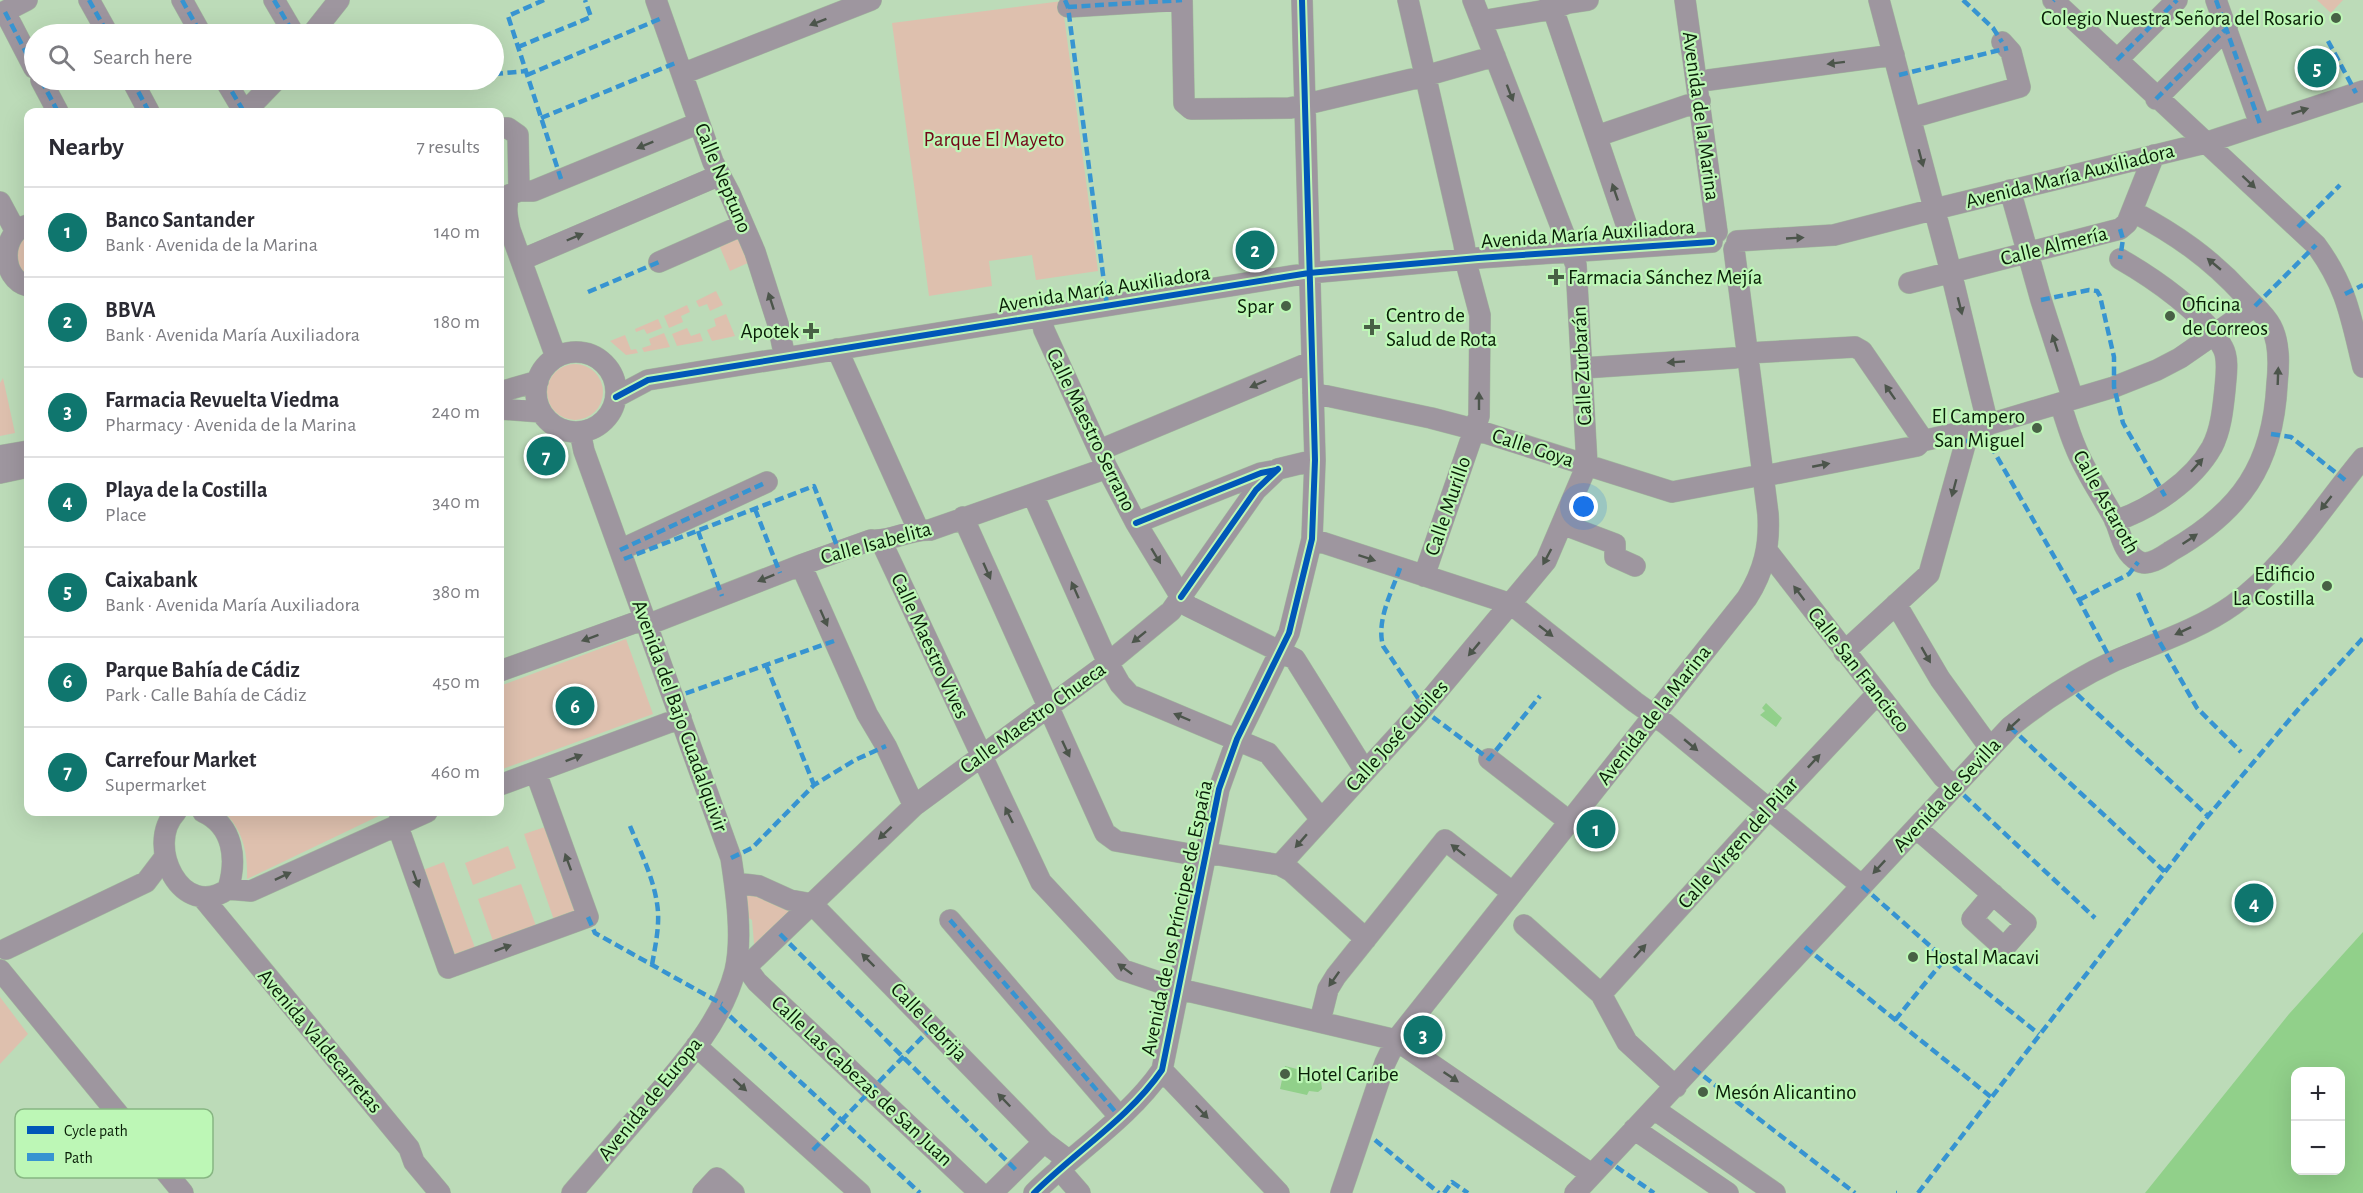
<!DOCTYPE html>
<meta charset="utf-8">
<style>
:root{--surface:#fff;--page:#f2f2f3;--text:#2b2b33;--muted:#7c7c81;--line:#e1e1e2;--accent:#0f766e}
body{margin:0;font-family:"Alegreya Sans",sans-serif;background:var(--page);color:var(--text)}
.controls{position:absolute;right:18px;bottom:18px;display:grid;overflow:hidden;border-radius:12px;box-shadow:0 6px 24px #0002}
.controls button{width:54px;height:54px;display:grid;place-items:center;padding:0;border:0;border-bottom:2px solid var(--line);background:var(--surface);color:var(--text);font:30px sans-serif}
.you{position:absolute;left:1584px;top:507px;width:21px;height:21px;margin:-15px;border:4px solid #fff;border-radius:50%;background:#1a73e8;box-shadow:0 0 0 9px #1a73e833}
.badge{display:grid;place-items:center;width:39px;height:39px;border-radius:50%;background:var(--accent);color:#fff;font-size:20px;font-weight:700}
.pin{position:absolute;translate:-50% -50%;border:3px solid #fff;box-shadow:0 2px 6px #0006}
.list{margin:0;padding:0;list-style:none}
h2{display:flex;justify-content:space-between;align-items:center;height:78px;margin:0;padding:0 24px;font-size:26px}
h2 small{font-size:20px;font-weight:400;color:var(--muted)}
.list li{display:grid;grid-template-columns:39px 1fr auto;gap:18px;align-items:center;box-sizing:border-box;height:90px;padding:0 24px;border-top:2px solid var(--line)}
.list b{display:block;font-size:22px;white-space:nowrap}
.list p{margin:0;font-size:20px;white-space:nowrap;color:var(--muted)}
.list em{font-size:20px;font-style:normal;color:var(--muted)}
.icon{flex:none;width:33px;height:33px;fill:none;stroke:currentColor;stroke-width:2;stroke-linecap:round;stroke-linejoin:round}
.map{position:relative;flex:none;width:2363px;height:1193px;overflow:hidden}
.search{position:absolute;background:var(--surface);box-shadow:0 6px 24px #0002;left:24px;top:24px;width:480px;height:66px;display:flex;align-items:center;gap:15px;box-sizing:border-box;padding:0 21px;border-radius:33px;color:var(--muted);font-size:22px}
.panel{position:absolute;background:var(--surface);box-shadow:0 6px 24px #0002;left:24px;top:108px;width:480px;height:708px;border-radius:12px}
.map>svg:first-child{display:block}
</style>
<div class="map">
<svg width="2363" height="1193" viewBox="0 0 2363 1193">
<rect width="100%" height="100%" fill="#bcdbb8"/>
<path fill="#dec0ae" d="M2317,0h26l-12,13z
M1062,1l36,270 -62,9 -4,-25 -43,6 3,25 -63,10 -37,-273z
M28,234v44l-8,-3 -9,-26z
M739,237l11,25 -20,9 -11,-26z
M716,291l7,14 -13,6 -3,-7 -8,3 -3,-6z
M687,305l3,7 -9,4 2,6 -14,6 -5,-12z
M726,314l9,22 -23,5 -5,-11 9,-4 -2,-7z
M658,319l4,9 -15,6 -3,-5 -8,3 -1,-3z
M687,328l4,8 9,-3 3,8 -26,5 -5,-12z
M664,333l6,14 -26,5 -2,-4 9,-3 -2,-6z
M625,335l6,15 5,-1 2,4 -12,2 -16,-14z
M547 392a28 28 0 1 1 56 0a28 28 0 1 1-56 0Z
M3,378l12,55 -15,3v-53z
M626,639l27,75 -153,56v-84z
M224,812h163l-140,67c1,-26 -4,-49 -23,-67z
M545,827l30,85 -21,8 -30,-86z
M508,846l8,22 -43,17 -8,-22z
M444,862l31,86 -22,8 -30,-86z
M521,884l15,42 -43,15 -15,-42z
M740,890l62,18 -47,47 -3,-35 -5,-3z
M0,997l28,37 -28,30z"/>
<path fill="#91d08a" fill-rule="evenodd" d="M1766,703l16,15 -6,9 -16,-12 5,-4 -3,-3z
M2363,932v261h-218l144,-179zM2296,1072h44v98h-44z
M1285,1066l28,7v4l8,4 1,8 -4,3 -9,-1 -2,4 -27,-6z"/>
<g fill="none" stroke-linecap="round" stroke-linejoin="round">
<g stroke="#a2ba9e" stroke-width="22">
<path id="minor" d="M89,0l19,34
M182,0l19,34
M274,0l20,34
M656,0l57,162 17,32 25,58 23,72 7,34
M1408,0l56,244 4,26 12,45 -1,101 -55,160
M1550,0l84,247
M1685,0l32,232
M1879,0l72,272 37,153
M2053,0l263,245c31,42 35,73 47,122
M2216,0l44,124
M1068,7l114,-7 2,103 7,6 99,-1 135,-32 70,-20
M5,12l29,56
M0,14l27,-14
M1481,21l72,-12 15,-6 20,-3
M312,34l27,-34
M2117,60l60,-60
M682,74l189,-74
M41,80l17,32
M132,80l17,32
M225,80l19,32
M1709,80l185,-25
M2156,99l71,-71
M245,112l31,-32
M1911,118l109,-31 -9,-35 -9,-10
M500,128h8l10,7 1,56
M1597,136l103,-35
M2010,190l31,110 32,99
M0,202l15,28
M28,225c-28,7 -28,54 0,61
M1737,241l97,-6 101,-26 270,-66 158,-52
M521,260l199,-85
M659,262l84,-37
M1909,283l211,-54 7,-6 27,-68
M1041,315l3,15 63,138 29,55 45,74 7,9 107,53 70,112
M837,349l81,180
M536 392a40 40 0 1 1 80 0a40 40 0 1 1-80 0Z
M1748,353l107,-6 7,4 57,83 3,7
M556,357l-46,-127c-3,-13 -5,-23 -1,-35l10,-4h14l166,-68
M1583,368l151,-10
M500,392l38,-11
M1313,393l118,25 42,11 199,63 79,-15
M616,397l32,-17 661,-107 169,-15 234,-16
M2060,403c5,14 9,29 15,43 10,26 26,48 39,72 7,14 8,34 24,43 10,6 24,-4 33,-10 70,-40 102,-86 106,-167 2,-19 3,-41 -6,-58 -6,-12 -18,-21 -27,-31 -34,-37 -67,-60 -112,-84
M500,409l41,3
M1100,450l211,-88
M0,456l28,-5
M0,473l28,-6
M1764,476l153,-30 5,-5 44,-10 148,-44 43,-17 23,-12 75,-52
M1033,495l75,168 12,21 10,11 138,58 53,66
M963,517l142,316 11,8 73,13 30,1 61,10 11,6 75,68
M2115,521c36,-12 78,-40 97,-74 9,-17 11,-39 13,-58 1,-13 4,-30 -2,-41 -18,-35 -70,-70 -103,-89
M1136,523l125,-50 11,-2
M1562,524l53,20v13l20,9
M1312,539l199,65 124,98 31,22 196,162
M881,541l160,341 82,88 56,19 217,51 195,134
M620,550l147,-68
M1768,552l175,225 11,9
M801,565l66,149 19,32 28,60
M1896,604l44,75 50,69
M647,625l154,-60 70,-25c20,2 38,-11 59,-10l177,-62
M1844,652l85,-78 37,-133v-10
M500,671l145,-52
M1489,759l72,56
M500,785l181,-67
M176,812c-32,33 6,110 52,77 9,-29 6,-63 -25,-77
M397,824l51,144 140,-51 -52,-144
M1916,828l110,95 -22,25 -32,-29 21,-25
M1280,865l144,-158 122,-146 41,-96 -11,-200 -103,-265
M735,883l24,3 31,14 22,4
M228,889l23,2 176,-79
M203,898l206,250 5,14 26,31
M812,904l232,238
M950,920l169,196
M1524,925l77,69 26,48 49,45
M6,949l140,-67 19,-25
M746,967l11,15 223,211
M736,968l10,-1 168,-161 194,-143 63,-52 85,-121 22,-21 37,-9
M0,970l183,223
M1601,994l167,-184 109,-116
M1320,1021l8,-32 8,-13 109,-136 59,46
M696,1046l164,147
M1162,1070l117,123
M1654,1109l121,84
M1634,1129l94,64
M1059,1169l21,24
M572,1193c25,-29 49,-57 74,-86 34,-39 76,-85 89,-136 8,-33 1,-80 -4,-113l-147,-407 -4,-19
M703,1193l14,-15 17,15
M992,1193l52,-51 24,18
M1034,1193c41,-41 95,-75 128,-123l57,-281 18,-50 52,-106 23,-94 3,-79 -13,-460
M1341,1193l44,-130 11,-23 351,-442c17,-27 23,-52 21,-84l-34,-265
M1575,1193l435,-466c32,-26 65,-48 104,-66 39,-17 84,-31 119,-56 53,-38 89,-98 130,-147"/>
</g>
<use href="#minor" stroke="#9e969f" stroke-width="21"/>
<path stroke="#3794d1" stroke-width="4.5" stroke-dasharray="9 4.5" stroke-linecap="butt" d="M89,0l19,34
M182,0l19,34
M274,0l20,34
M544,0l-36,16 53,163
M1065,0l3,7 39,298
M1963,0l30,28 9,14
M2216,0l44,124
M2053,1l1,-1
M1068,7l114,-7
M5,12l29,56
M2328,41l28,52
M518,47l73,-30 -6,-17
M2117,60l60,-60
M494,74l32,-3
M527,75l135,-57
M1899,75l109,-27
M41,80l17,32
M132,80l17,32
M225,80l19,32
M2156,99l71,-71
M541,118l137,-56
M2298,227l42,-42
M2120,229l3,10 -3,20
M588,292l71,-30
M2345,294l18,-9
M2041,300l48,-10 8,1 3,5 14,61v30l9,36 42,73
M2255,306l61,-61
M2271,434l20,3 54,43
M1966,441h22l91,159 33,62
M755,509l25,64
M698,531l24,65
M620,550l147,-68
M624,559l190,-73 25,65
M1400,568c-8,24 -24,52 -17,78l41,61
M2138,593l21,48 38,67 44,44
M2079,600l50,-26 9,-12
M766,665l48,120
M2067,685l141,131
M673,698l161,-57
M1422,709l67,50 51,-63
M2010,727l155,145
M1954,786l141,132
M630,826c11,27 26,57 28,86 1,18 -3,35 -6,53
M731,858l21,-10 62,-63 41,-25 31,-14
M1862,886l83,73 94,75
M588,917l7,16 127,71
M950,920l169,196
M780,934l236,236
M1805,947l186,150
M720,1007l200,186
M1895,1020l50,-61
M1693,1068l162,125
M1375,1140l64,53
M813,1150l120,-124
M1605,1159l49,34
M1444,1193l8,-11 16,11
M1896,1193h1
M1918,1193l290,-377 93,-110 62,-68"/>
<g stroke="#bdf7b6" stroke-width="10">
<path id="cycleway" d="M616,397l32,-17 661,-107 169,-15 234,-16
M1136,523l125,-50 15,-3
M1181,597l75,-107 22,-21
M1034,1193c41,-41 95,-75 128,-123l57,-281 18,-50 52,-106 23,-94 3,-79 -13,-460"/>
</g>
<use href="#cycleway" stroke="#0057b8" stroke-width="6"/>
</g>
<defs><path id="oneway-solid" d="M-6-.8H1V-3.2L6.5 0L1 3.2V.8H-6Z" transform="scale(1.5)"/></defs>
<g fill="#4c554b">
<use href="#oneway-solid" transform="translate(818 22) rotate(159)"/>
<use href="#oneway-solid" transform="translate(1836 63) rotate(173)"/>
<use href="#oneway-solid" transform="translate(1510 93) rotate(69)"/>
<use href="#oneway-solid" transform="translate(2300 111) rotate(-18)"/>
<use href="#oneway-solid" transform="translate(645 145) rotate(158)"/>
<use href="#oneway-solid" transform="translate(1921 158) rotate(75)"/>
<use href="#oneway-solid" transform="translate(2249 182) rotate(43)"/>
<use href="#oneway-solid" transform="translate(1615 192) rotate(-109)"/>
<use href="#oneway-solid" transform="translate(575 237) rotate(-23)"/>
<use href="#oneway-solid" transform="translate(1795 238) rotate(-3)"/>
<use href="#oneway-solid" transform="translate(2214 264) rotate(-140)"/>
<use href="#oneway-solid" transform="translate(771 301) rotate(-108)"/>
<use href="#oneway-solid" transform="translate(1960 306) rotate(76)"/>
<use href="#oneway-solid" transform="translate(2055 343) rotate(-108)"/>
<use href="#oneway-solid" transform="translate(1676 362) rotate(176)"/>
<use href="#oneway-solid" transform="translate(2278 376) rotate(-88)"/>
<use href="#oneway-solid" transform="translate(1258 384) rotate(157)"/>
<use href="#oneway-solid" transform="translate(1890 392) rotate(-125)"/>
<use href="#oneway-solid" transform="translate(1479 401) rotate(-90)"/>
<use href="#oneway-solid" transform="translate(1821 465) rotate(-11)"/>
<use href="#oneway-solid" transform="translate(2197 465) rotate(-48)"/>
<use href="#oneway-solid" transform="translate(1954 488) rotate(105)"/>
<use href="#oneway-solid" transform="translate(2326 503) rotate(128)"/>
<use href="#oneway-solid" transform="translate(2190 539) rotate(-34)"/>
<use href="#oneway-solid" transform="translate(1156 556) rotate(59)"/>
<use href="#oneway-solid" transform="translate(1547 557) rotate(118)"/>
<use href="#oneway-solid" transform="translate(1367 558) rotate(18)"/>
<use href="#oneway-solid" transform="translate(987 571) rotate(66)"/>
<use href="#oneway-solid" transform="translate(766 578) rotate(158)"/>
<use href="#oneway-solid" transform="translate(1075 590) rotate(-114)"/>
<use href="#oneway-solid" transform="translate(1799 593) rotate(-127)"/>
<use href="#oneway-solid" transform="translate(824 618) rotate(66)"/>
<use href="#oneway-solid" transform="translate(1546 631) rotate(38)"/>
<use href="#oneway-solid" transform="translate(2183 631) rotate(155)"/>
<use href="#oneway-solid" transform="translate(1139 637) rotate(141)"/>
<use href="#oneway-solid" transform="translate(590 638) rotate(160)"/>
<use href="#oneway-solid" transform="translate(1474 649) rotate(130)"/>
<use href="#oneway-solid" transform="translate(1926 655) rotate(60)"/>
<use href="#oneway-solid" transform="translate(1182 717) rotate(-157)"/>
<use href="#oneway-solid" transform="translate(2013 725) rotate(138)"/>
<use href="#oneway-solid" transform="translate(1691 745) rotate(40)"/>
<use href="#oneway-solid" transform="translate(1066 749) rotate(65)"/>
<use href="#oneway-solid" transform="translate(574 758) rotate(-21)"/>
<use href="#oneway-solid" transform="translate(1814 761) rotate(-47)"/>
<use href="#oneway-solid" transform="translate(1009 815) rotate(-116)"/>
<use href="#oneway-solid" transform="translate(885 833) rotate(137)"/>
<use href="#oneway-solid" transform="translate(1301 841) rotate(131)"/>
<use href="#oneway-solid" transform="translate(1458 850) rotate(-142)"/>
<use href="#oneway-solid" transform="translate(568 862) rotate(-110)"/>
<use href="#oneway-solid" transform="translate(1879 867) rotate(133)"/>
<use href="#oneway-solid" transform="translate(283 876) rotate(-25)"/>
<use href="#oneway-solid" transform="translate(416 879) rotate(70)"/>
<use href="#oneway-solid" transform="translate(503 948) rotate(-20)"/>
<use href="#oneway-solid" transform="translate(1640 951) rotate(-48)"/>
<use href="#oneway-solid" transform="translate(868 960) rotate(-135)"/>
<use href="#oneway-solid" transform="translate(1125 969) rotate(-144)"/>
<use href="#oneway-solid" transform="translate(1334 979) rotate(125)"/>
<use href="#oneway-solid" transform="translate(1451 1077) rotate(34)"/>
<use href="#oneway-solid" transform="translate(740 1085) rotate(42)"/>
<use href="#oneway-solid" transform="translate(1004 1100) rotate(-134)"/>
<use href="#oneway-solid" transform="translate(1202 1112) rotate(46)"/>
</g>
<g fill="#486145" stroke="#bdf7b6" stroke-width="2">
<circle cx="2336" cy="18" r="6"/>
<path d="M1553 268h6v6h6v6h-6v6h-6v-6h-6v-6h6z"/>
<circle cx="1286" cy="306" r="6"/>
<circle cx="2170" cy="316" r="6"/>
<path d="M1369 318h6v6h6v6h-6v6h-6v-6h-6v-6h6z"/>
<path d="M808 322h6v6h6v6h-6v6h-6v-6h-6v-6h6z"/>
<circle cx="2037" cy="428" r="6"/>
<circle cx="2327" cy="586" r="6"/>
<circle cx="1913" cy="957" r="6"/>
<circle cx="1285" cy="1074" r="6"/>
<circle cx="1703" cy="1092" r="6"/>
</g>
<g text-anchor="middle" dominant-baseline="central" stroke-width="4.5" stroke-linejoin="round" paint-order="stroke">
<g font-size="21" fill="#091f07" stroke="#bdf7b6" text-anchor="start">
<text x="2324" y="18" text-anchor="end">Colegio Nuestra Señora del Rosario</text>
<text x="1568" y="277">Farmacia Sánchez Mejía</text>
<text x="2182" y="304">Oficina<tspan x="2182" dy="24">de Correos</tspan></text>
<text x="1274" y="306" text-anchor="end">Spar</text>
<text x="1386" y="315">Centro de<tspan x="1386" dy="24">Salud de Rota</tspan></text>
<text x="799" y="331" text-anchor="end">Apotek</text>
<text x="2025" y="416" text-anchor="end">El Campero<tspan x="2025" dy="24">San Miguel</tspan></text>
<text x="2315" y="574" text-anchor="end">Edificio<tspan x="2315" dy="24">La Costilla</tspan></text>
<text x="1925" y="957">Hostal Macavi</text>
<text x="1297" y="1074">Hotel Caribe</text>
<text x="1715" y="1092">Mesón Alicantino</text>
</g>
<g font-size="21" fill="#091f07" stroke="#bdf7b6">
<text transform="translate(1701 116) rotate(82)">Avenida de la Marina</text>
<text transform="translate(2070 176) rotate(-14)">Avenida María Auxiliadora</text>
<text transform="translate(723 178) rotate(67)">Calle Neptuno</text>
<text transform="translate(1588 234) rotate(-4)">Avenida María Auxiliadora</text>
<text transform="translate(2054 246) rotate(-14)">Calle Almería</text>
<text transform="translate(1104 289) rotate(-9)">Avenida María Auxiliadora</text>
<text transform="translate(1582 366) rotate(-93)">Calle Zurbarán</text>
<text transform="translate(1091 430) rotate(64)">Calle Maestro Serrano</text>
<text transform="translate(1533 448) rotate(18)">Calle Goya</text>
<text transform="translate(2106 502) rotate(61)">Calle Astaroth</text>
<text transform="translate(1448 506) rotate(-71)">Calle Murillo</text>
<text transform="translate(876 543) rotate(-15)">Calle Isabelita</text>
<text transform="translate(930 646) rotate(65)">Calle Maestro Vives</text>
<text transform="translate(1859 670) rotate(52)">Calle San Francisco</text>
<text transform="translate(1654 715) rotate(-52)">Avenida de la Marina</text>
<text transform="translate(680 716) rotate(70)">Avenida del Bajo Guadalquivir</text>
<text transform="translate(1033 718) rotate(-36)">Calle Maestro Chueca</text>
<text transform="translate(1397 736) rotate(-48)">Calle José Cubiles</text>
<text transform="translate(1947 795) rotate(-47)">Avenida de Sevilla</text>
<text transform="translate(1738 843) rotate(-48)">Calle Virgen del Pilar</text>
<text transform="translate(1177 918) rotate(-78)">Avenida de los Príncipes de España</text>
<text transform="translate(929 1022) rotate(46)">Calle Lebrija</text>
<text transform="translate(320 1041) rotate(50)">Avenida Valdecarretas</text>
<text transform="translate(862 1081) rotate(43)">Calle Las Cabezas de San Juan</text>
<text transform="translate(650 1099) rotate(-51)">Avenida de Europa</text>
</g>
<g font-size="21" fill="#720617" stroke="#bdf7b6">
<text x="994" y="139">Parque El Mayeto</text>
</g>
</g>
<rect x="15" y="1109" width="198" height="69" rx="9" fill="#bdf7b6" stroke="#87b682" stroke-width="1.5"/>
<rect x="27" y="1126" width="27" height="8" fill="#0057b8"/>
<rect x="27" y="1153" width="27" height="8" fill="#3794d1"/>
<g font-size="16" fill="#091f07">
<text x="64" y="1136">Cycle path</text>
<text x="64" y="1163">Path</text>
</g>
</svg>
<div class="controls">
<button>+</button>
<button>−</button>
</div>
<div class="you"></div>
<div class="pin badge" style="left:1596px;top:829px">1</div>
<div class="pin badge" style="left:1255px;top:250px">2</div>
<div class="pin badge" style="left:1423px;top:1035px">3</div>
<div class="pin badge" style="left:2254px;top:903px">4</div>
<div class="pin badge" style="left:2317px;top:68px">5</div>
<div class="pin badge" style="left:575px;top:706px">6</div>
<div class="pin badge" style="left:546px;top:456px">7</div>
<div class="search"><svg class="icon" aria-label="search" viewBox="0 0 24 24"><circle cx="10" cy="10" r="6"/><path d="M15 15l6 6"/></svg>Search here</div>
<section class="panel">
<h2>Nearby<small>7 results</small></h2>
<ul class="list">
<li><span class="badge">1</span><div><b>Banco Santander</b><p>Bank · Avenida de la Marina</p></div><em>140 m</em></li>
<li><span class="badge">2</span><div><b>BBVA</b><p>Bank · Avenida María Auxiliadora</p></div><em>180 m</em></li>
<li><span class="badge">3</span><div><b>Farmacia Revuelta Viedma</b><p>Pharmacy · Avenida de la Marina</p></div><em>240 m</em></li>
<li><span class="badge">4</span><div><b>Playa de la Costilla</b><p>Place</p></div><em>340 m</em></li>
<li><span class="badge">5</span><div><b>Caixabank</b><p>Bank · Avenida María Auxiliadora</p></div><em>380 m</em></li>
<li><span class="badge">6</span><div><b>Parque Bahía de Cádiz</b><p>Park · Calle Bahía de Cádiz</p></div><em>450 m</em></li>
<li><span class="badge">7</span><div><b>Carrefour Market</b><p>Supermarket</p></div><em>460 m</em></li>
</ul>
</section>
</div>
